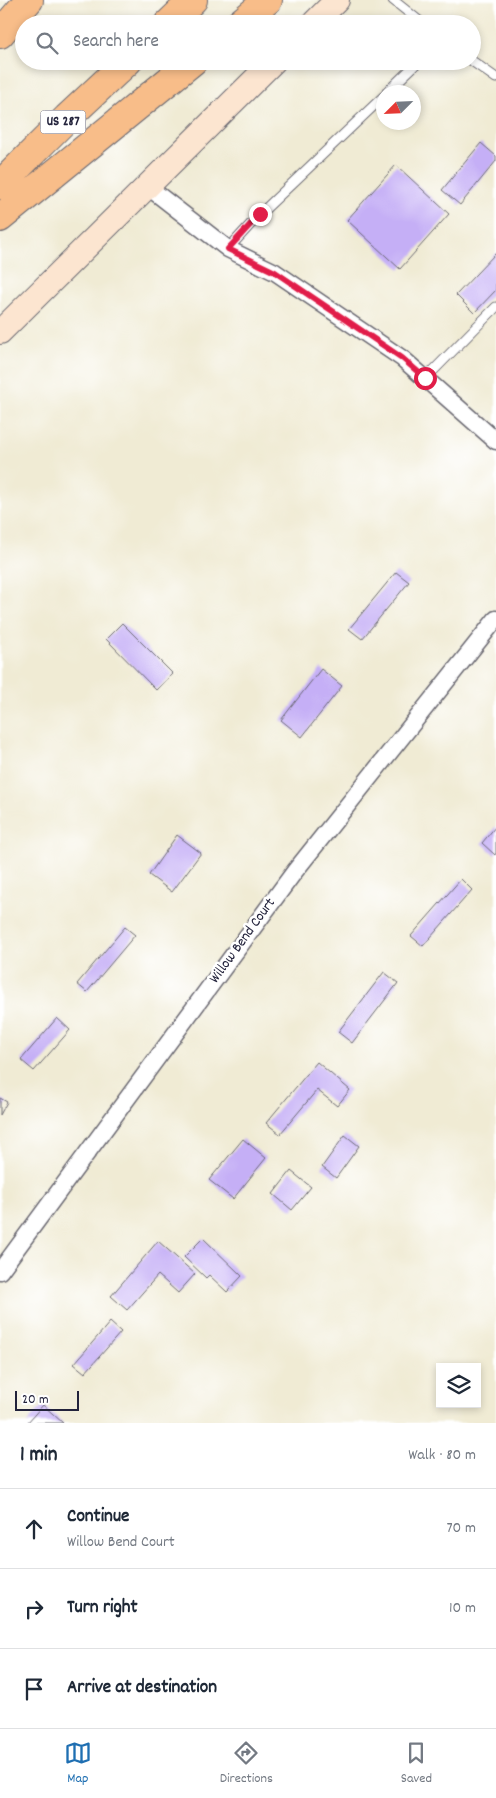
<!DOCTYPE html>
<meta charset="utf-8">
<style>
:root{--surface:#fff;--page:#f6f6f7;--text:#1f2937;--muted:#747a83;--line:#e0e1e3;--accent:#1f6fb2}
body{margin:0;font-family:Dekko,sans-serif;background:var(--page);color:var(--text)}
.controls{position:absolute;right:15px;bottom:15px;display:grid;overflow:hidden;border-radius:0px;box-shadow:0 2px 8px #0003}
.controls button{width:45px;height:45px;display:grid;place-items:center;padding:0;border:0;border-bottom:1px solid var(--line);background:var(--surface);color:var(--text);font:25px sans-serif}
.compass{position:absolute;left:376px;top:85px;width:45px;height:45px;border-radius:50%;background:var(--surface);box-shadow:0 2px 8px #0003;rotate:246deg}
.scale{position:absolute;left:15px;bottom:12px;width:64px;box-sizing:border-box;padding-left:5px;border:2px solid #22223b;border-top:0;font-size:14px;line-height:18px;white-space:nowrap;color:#22223b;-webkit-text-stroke:4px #fff;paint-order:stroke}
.stop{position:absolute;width:15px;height:15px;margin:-11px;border:4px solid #e11d48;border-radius:50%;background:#fff}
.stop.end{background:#e11d48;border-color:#fff;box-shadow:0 1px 5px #0008}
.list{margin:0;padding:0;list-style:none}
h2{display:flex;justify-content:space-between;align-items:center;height:65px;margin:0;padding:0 20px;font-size:21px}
h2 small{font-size:16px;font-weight:400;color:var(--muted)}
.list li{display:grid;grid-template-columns:32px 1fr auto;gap:15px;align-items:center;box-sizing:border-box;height:80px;padding:0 20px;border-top:1px solid var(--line)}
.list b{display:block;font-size:19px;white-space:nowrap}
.list p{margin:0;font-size:16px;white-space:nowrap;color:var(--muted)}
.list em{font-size:16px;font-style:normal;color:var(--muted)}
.icon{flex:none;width:28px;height:28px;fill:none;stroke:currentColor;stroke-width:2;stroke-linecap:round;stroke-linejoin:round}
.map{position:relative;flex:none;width:496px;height:1423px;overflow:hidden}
.search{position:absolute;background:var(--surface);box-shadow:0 2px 8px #0003;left:15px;right:15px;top:15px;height:55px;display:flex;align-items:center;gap:12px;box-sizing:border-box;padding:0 18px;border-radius:28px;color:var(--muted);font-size:19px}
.sheet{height:305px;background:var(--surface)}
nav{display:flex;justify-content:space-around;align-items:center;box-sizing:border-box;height:70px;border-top:1px solid var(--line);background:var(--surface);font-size:14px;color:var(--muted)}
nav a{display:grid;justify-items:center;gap:2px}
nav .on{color:var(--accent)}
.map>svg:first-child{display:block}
</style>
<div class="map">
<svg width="496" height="1423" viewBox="0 0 496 1423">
<rect width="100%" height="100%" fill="#fff"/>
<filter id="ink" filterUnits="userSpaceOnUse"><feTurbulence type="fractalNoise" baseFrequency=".02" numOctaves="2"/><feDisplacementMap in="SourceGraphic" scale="10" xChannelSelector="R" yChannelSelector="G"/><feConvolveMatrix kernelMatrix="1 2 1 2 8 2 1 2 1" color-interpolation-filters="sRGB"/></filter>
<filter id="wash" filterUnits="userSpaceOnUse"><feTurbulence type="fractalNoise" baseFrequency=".0096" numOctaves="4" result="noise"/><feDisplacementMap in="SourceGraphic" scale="20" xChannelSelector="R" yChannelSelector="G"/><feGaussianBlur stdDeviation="1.12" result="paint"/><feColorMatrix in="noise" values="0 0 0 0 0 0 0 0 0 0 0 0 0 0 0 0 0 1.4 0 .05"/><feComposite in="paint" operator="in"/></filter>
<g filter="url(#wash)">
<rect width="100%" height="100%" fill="#f0ebd4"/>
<g id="blocks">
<path fill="#c5aff6" d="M481,143l15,13v5l-36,44 -18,-15z
M396,165l53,49 -49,55 -53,-49z
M496,253v37l-22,23 -18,-18z
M396,572l13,10 -47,57 -13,-10z
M122,623l51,51 -17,16 -50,-51z
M321,669l21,17 -40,51 -21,-17z
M496,826v27l-1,2 -13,-12z
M177,835l24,18 -29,39 -23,-17z
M461,879l11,11 -49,56 -12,-10z
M125,927l10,8 -48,57 -10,-8z
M384,972l14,11 -46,60 -14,-11z
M57,1018l13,12 -36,41 -13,-11z
M317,1062l33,28 -13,16 -20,-16 -37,44 -14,-11z
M0,1098l7,4 -7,13z
M345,1135l14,11 -23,32 -14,-11z
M243,1139l23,19 -33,41 -24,-19z
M291,1171l20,16 -19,23 -19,-16z
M203,1238l39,38 -15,16 -18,-17 -3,3 -22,-21z
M158,1241l37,33 -17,19 -20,-18 -31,35 -16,-14z
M110,1322l11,10 -36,41 -11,-9z
M43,1405l20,18h-36z"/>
</g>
</g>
<g filter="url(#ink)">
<use href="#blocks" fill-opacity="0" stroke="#6a6871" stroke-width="1"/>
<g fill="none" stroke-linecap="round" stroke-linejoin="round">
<g stroke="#6a6871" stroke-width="11">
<path id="lane" d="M393,0l30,24
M472,61l24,17
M387,92l32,-31
M228,249l32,-35 124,-118
M425,379l71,-72"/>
</g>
<g stroke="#6a6871" stroke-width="19">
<path id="street" d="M147,186l81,63 47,23 128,87 93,82
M0,1271l295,-400 201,-252"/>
</g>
<g stroke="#6a6871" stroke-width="26">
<path id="secondary" d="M313,24l24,-24
M0,332l274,-271"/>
</g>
<g stroke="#6a6871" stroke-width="30">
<path id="highway" d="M168,24l25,-24
M239,24l29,-24
M0,34l29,-34
M0,185l67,-67 61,-57
M0,218l193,-157"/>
</g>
<use href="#lane" stroke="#fff" stroke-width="9"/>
<use href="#street" stroke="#fff" stroke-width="16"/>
<use href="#secondary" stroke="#fce5d0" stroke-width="24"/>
<use href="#highway" stroke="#f8bd89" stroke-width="28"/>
</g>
</g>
<g fill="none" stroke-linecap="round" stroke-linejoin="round" filter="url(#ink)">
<path stroke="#e11d48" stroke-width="6" d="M260,214l-32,35 47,23 127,86 23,20"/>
</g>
<g text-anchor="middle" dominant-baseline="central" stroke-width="5" stroke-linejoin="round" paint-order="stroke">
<rect fill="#fff" stroke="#646476" stroke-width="1" x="40.5" y="110.5" width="45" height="23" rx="4"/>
<g font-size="14" font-weight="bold" fill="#22223b">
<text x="63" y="122">US 287</text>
</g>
<g font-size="15" fill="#22223b" stroke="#fff">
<text transform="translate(243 941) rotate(-54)">Willow Bend Court</text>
</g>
</g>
</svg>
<div class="controls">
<button><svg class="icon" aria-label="layers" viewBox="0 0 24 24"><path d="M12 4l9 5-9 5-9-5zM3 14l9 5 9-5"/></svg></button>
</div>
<svg class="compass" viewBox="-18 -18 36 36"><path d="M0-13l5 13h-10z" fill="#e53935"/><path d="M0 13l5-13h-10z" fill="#747a83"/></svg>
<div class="scale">20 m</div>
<div class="stop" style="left:425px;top:378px"></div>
<div class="stop end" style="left:260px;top:214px"></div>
<div class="search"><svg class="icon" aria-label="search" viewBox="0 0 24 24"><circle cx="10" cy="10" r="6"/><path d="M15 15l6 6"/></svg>Search here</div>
</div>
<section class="sheet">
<h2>1 min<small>Walk · 80 m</small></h2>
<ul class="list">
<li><svg class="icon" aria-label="ahead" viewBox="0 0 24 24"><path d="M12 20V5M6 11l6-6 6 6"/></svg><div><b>Continue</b><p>Willow Bend Court</p></div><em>70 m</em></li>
<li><svg class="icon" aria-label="right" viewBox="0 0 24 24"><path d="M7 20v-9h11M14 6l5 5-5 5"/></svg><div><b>Turn right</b></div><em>10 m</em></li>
<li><svg class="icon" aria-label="arrive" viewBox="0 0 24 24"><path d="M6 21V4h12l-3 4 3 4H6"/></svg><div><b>Arrive at destination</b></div></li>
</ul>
</section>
<nav>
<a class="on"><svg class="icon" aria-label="map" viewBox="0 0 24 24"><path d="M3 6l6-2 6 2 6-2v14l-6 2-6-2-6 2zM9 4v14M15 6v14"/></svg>Map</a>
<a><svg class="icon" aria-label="directions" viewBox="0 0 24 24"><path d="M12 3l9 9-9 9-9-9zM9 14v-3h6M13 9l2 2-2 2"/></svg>Directions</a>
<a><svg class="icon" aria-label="saved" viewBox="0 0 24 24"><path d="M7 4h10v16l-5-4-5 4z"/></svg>Saved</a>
</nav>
